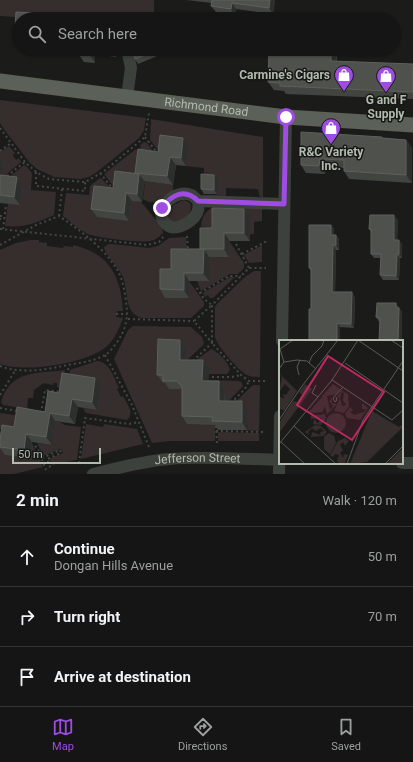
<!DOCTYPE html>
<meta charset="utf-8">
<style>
:root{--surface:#141514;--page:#1d1e1d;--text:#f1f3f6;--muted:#9d9fa0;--line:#333434;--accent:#9f4ce3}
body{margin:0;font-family:Roboto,sans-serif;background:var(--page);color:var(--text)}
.scale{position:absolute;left:12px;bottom:10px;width:89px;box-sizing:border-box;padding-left:4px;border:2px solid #b3bbae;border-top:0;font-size:11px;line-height:14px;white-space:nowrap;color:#b3bbae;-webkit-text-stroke:3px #161815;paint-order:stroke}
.stop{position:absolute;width:12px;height:12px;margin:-9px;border:3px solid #9f4ce3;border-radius:50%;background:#fff}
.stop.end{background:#9f4ce3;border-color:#fff;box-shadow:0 1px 4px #0008}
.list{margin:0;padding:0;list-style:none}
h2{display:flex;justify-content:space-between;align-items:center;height:52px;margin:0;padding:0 16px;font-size:17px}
h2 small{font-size:13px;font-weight:400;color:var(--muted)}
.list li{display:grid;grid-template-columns:26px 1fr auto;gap:12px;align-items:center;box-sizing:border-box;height:60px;padding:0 16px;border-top:1px solid var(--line)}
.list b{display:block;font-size:15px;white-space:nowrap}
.list p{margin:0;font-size:13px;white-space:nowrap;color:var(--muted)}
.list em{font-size:13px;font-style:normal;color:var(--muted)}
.icon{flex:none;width:22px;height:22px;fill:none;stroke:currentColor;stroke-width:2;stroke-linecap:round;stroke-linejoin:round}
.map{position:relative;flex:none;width:413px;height:474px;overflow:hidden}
.search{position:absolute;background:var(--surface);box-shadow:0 1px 3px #0004;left:12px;right:12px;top:12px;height:44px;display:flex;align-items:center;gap:10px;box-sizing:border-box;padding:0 14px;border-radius:22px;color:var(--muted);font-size:15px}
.sheet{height:232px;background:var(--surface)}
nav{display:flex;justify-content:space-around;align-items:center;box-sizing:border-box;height:56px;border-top:1px solid var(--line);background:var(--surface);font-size:11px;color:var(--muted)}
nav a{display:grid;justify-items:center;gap:2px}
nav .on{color:var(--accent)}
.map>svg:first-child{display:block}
</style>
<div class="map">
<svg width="413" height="474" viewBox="0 0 413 474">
<rect width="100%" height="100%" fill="#1b1c1a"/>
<path fill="#362d2d" d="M0,0h154v19h-110l-44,-3z
M0,100l146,18 -2,12 -5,8 -42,34 -8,5 -9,2 -26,-2 -17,-8 -7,-6 -27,-35 -3,-5z
M151,119l112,18v62l-4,-4 -1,-6 -32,-1v11l-22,-4h13v-16h-13v-11l-18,-2 2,-20 -24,12 -14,-18z
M144,142l3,1 8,11 -14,27 -22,13 -15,-20 32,-25 1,2 4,-3 -1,-3z
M9,146l6,7 -2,2 3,5 3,-2 2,4 -21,18 2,-18h-2v-10z
M25,165l7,8 -1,17 25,2 -2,23c-19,8 -28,13 -49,11l3,-23 -5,-21 20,-16z
M101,178c11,12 24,22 40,24l21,25 1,6c-4,4 -7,7 -13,8 -10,2 -52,-3 -62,-7 -9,-4 -17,-12 -25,-18l3,-23 23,2 1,-9 9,-7z
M145,181l28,4v6c-10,9 -17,16 -30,8z
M183,200c15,2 6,19 -4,22 -2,1 -7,0 -9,1l-4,-10 6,-7z
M218,206l44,2v13l-8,1v12h-4v-17l-33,13 -11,1v-4h-5c1,-12 5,-18 17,-21z
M186,237l3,44 15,21v4l-13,12h-50c-18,-7 -12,-26 -18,-41 -4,-9 -19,-24 -19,-30l5,-3h3l37,4 9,-2 11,-8z
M30,240h9v2l8,1v3l16,2 1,-2 9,1v-2c36,8 48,31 50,66h-6l-1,6 7,1c-4,11 -8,21 -17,29 -21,17 -81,26 -106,17v-114l16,-7z
M229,241l15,22v5l-6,6h-8l-29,17 -4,-10h12v-24z
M262,245v17l-13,1 -5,-8z
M254,271h7l-1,106c-4,0 -9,0 -13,-2 -8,-4 -30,-29 -32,-38v-30l2,-3 28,-27z
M230,277h5l-22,21h-3l-2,-3 -3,2 -2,-4z
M133,326l58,1 11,10 2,6 -1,2 -40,38 6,1 16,5 30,36v16h-44l-19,2 -38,-84 14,-29z
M211,349c7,2 18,14 19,21l-3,4h-18l-1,-6 -14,-6z
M97,361c13,1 17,17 22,27l-2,1 4,8 2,-1c4,8 12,17 4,24l-41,-7 -3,-5 14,2 -29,-29 2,-11z
M65,370l-3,18 -5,-1v-4h-3l-1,2 -9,-2 -10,7 -1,8h-5l-1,11 -24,-4 -2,-3c10,-33 36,-28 64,-32z
M208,380l30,1 3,1 2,4 -19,20 -16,-17z
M253,385h7l-1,46 -12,-1 1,-20 -20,-1z
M0,413l22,3 -2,16 -20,-3z
M55,421l5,1 5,3 16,2 -4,33 -25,5 -3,-6 14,-6 -2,-4 -18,7 -6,-13 15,2z
M86,424l17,3 1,-3 33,5 6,15 -62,15z
M0,432l8,1 21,25 3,-15 11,24 -29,7h-14z
M218,432l41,1v8h-41z"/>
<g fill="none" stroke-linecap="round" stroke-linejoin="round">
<path stroke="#444842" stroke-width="2" stroke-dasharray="2 3" stroke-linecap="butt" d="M0,128l25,34 11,10 13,7 36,3 18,-10 42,-35 4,-24
M145,137l13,17
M0,151l11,-8
M36,172v14l49,5v-9
M100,173l13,16
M7,176l18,-14
M0,216h4
M59,216l3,-27
M0,218v3
M0,229l147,16 12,-3 5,-6
M3,229l3,-24
M187,236l1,15
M236,244l13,24
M0,245l36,-20 23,-9
M242,254l25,-13
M200,293l29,-17h12
M116,314h11
M128,319l66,2
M105,355l27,50 17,42
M193,361l19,-18 -18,-22 18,-16 -8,-6 -9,-14
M0,366c20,8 43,4 63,0 13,-3 30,-4 42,-11 7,-4 13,-14 17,-21 5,-11 6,-20 4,-32 -1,-10 -3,-20 -7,-29 -13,-24 -38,-42 -60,-57
M67,375l2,-10
M212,377h20l9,-2
M265,381h-16l-8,-6 -29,-32v-38l37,-37h17
M0,395l15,-24
M231,403l14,-14 4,-8
M0,408l17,3
M41,413l4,-23 16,2
M216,426l1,18
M216,431l48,1
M35,446l3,3 8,21
M42,458l18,-8 1,3 -14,6 4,10
M79,463l6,-45 44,6 10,-2"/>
<g stroke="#3d413c" stroke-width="12">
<path d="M127,97l4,-29 -4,-19"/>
<path d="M198,201c1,4 1,8 -1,12 -5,9 -22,20 -31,11 -15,-14 10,-36 25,-29 3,1 5,4 7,6l86,3"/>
<path d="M282,341l4,-224"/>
<path d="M402,463h11"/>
<path id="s1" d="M93,474c25,-6 50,-13 76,-15 37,-3 74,0 111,1"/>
<path d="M279,474l1,-58"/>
</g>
<path stroke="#5b6058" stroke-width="15" id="s2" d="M0,81l286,36 127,8"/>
</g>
<path fill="#424440" d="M186,0h89l-2,14 -37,-5 -1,6 -19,-3 -5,-6 1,-3z
M16,12l76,4 2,3h-75v29l-5,-7z
M32,49h86l-2,8 -21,-3v9l-11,-1 -5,-7v-3z
M133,49h35l1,2 -31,13 -3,-5z
M337,51v10l76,3v35l-127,-5 -2,-3 -10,-1 -6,-8z
M383,138l23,2 6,8v35l-63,-4 -5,-8v-3l-18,-1 -1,7 -19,-1 -5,-8z
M189,146l-3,20 -10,-1 -3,20 -29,-4 -2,21 -10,-1 -3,20 -32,-4 -6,-8 22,-21 23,-15 22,-21z
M0,159l2,3 -2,13 17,2 5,8 -2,20 -20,-2z
M217,179v15h-13l-3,-5z
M250,217v24h-20l-1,16h-20v24h-20v17h-24l-5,-9 11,-20 29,-20 12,-21z
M398,220l-1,20 5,4v14h-2l-1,22h-16l-3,-5 1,-17h-7l-3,-4v-22l-2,-3z
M331,225l3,4v6h2l3,4v11h-3l-1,42 20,5 -1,31 -14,-1 -29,-18v-38l-2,-3z
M396,303l6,9 -23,10 -3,-5z
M180,340l6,8v12h17l6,8 -1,13h11l6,8v12l23,9 -1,20h-29l-3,-5 -28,-1 -5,-8v-27h-13l-4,-6h-2l-6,-8z
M101,386l-4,24 -19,-3 -3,17 -20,-3 -3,24 -20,-3 -2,16 -25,-3 -5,-7v-7l14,-14 31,-15 14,-19z"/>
<path fill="#2d2f2c" d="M270,0h5l-2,14 -4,-6z
M232,3l4,6 -1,6 -4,-6z
M90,49h2l3,5v9l-5,-8z
M111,49h7l-2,8 -5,-7z
M331,49h5l1,2 -1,18 -5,-8z
M183,138l6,8 -3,20 -5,-8z
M406,140l6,8v35l-6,-8z
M170,157l6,8 -3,20 -6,-9z
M0,159l2,3 -2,17z
M320,159l6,8 -1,7 -6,-8z
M139,174l6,8 -3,20 -5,-8z
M214,175l3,4v15l-3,-4z
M17,177l5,8 -2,20 -6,-8z
M126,193l6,8 -3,20 -5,-8z
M244,209l6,8v24l-6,-8z
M394,215l4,5 -1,24 -3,-4z
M331,225l3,4v10l-3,-4z
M224,233l6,8 -1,16 -5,-8z
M336,235l3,4v11l-3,-5z
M399,240l3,4v14l-3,-4z
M333,245l3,5 -1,46 -3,-4z
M204,249l5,8v24l-6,-8z
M397,254l3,4 -1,22 -3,-4z
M184,273l5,8v17l-5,-8z
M352,292l3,5 -1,31 -3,-4z
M396,303l6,9v29h-4z
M337,323l3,4v14h-3z
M180,340l6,8v20l-6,-8z
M203,360l6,8 -1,21 -6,-8z
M95,378l6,8 -4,24 -5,-8z
M219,381l6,8 -1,20 -5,-8z
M72,399l6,8 -3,17 -6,-8z
M242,401l6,9 -1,20 -5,-8z
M50,413l5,8 -3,24 -6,-8z
M26,434l6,8 -2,16 -6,-8z"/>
<path fill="#4e514c" stroke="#5e615b" d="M212,0h58l-1,8 -37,-5 -1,6 -20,-3z
M16,12l76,4v3h-73v22h-5z
M79,49h11v6h-11z
M133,49h26l-24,10z
M269,49h62v12l82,3v28l-133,-6v-3l-12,-1z
M301,132l81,5v1l24,2v35l-62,-4v-11l-24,-1 -1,7 -18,-1z
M160,135l23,3 -2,20 -11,-1 -3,19 -32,-3 3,-24 20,3z
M115,171l24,3 -2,20 -11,-1 -2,20 -33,-4 3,-23 19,2z
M201,174l13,1v15l-13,-1z
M0,175l17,2 -3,20 -14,-2z
M212,208l32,1v24h-20v16h-24v-21h12z
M370,215h24v25h5v14h-2l-1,22 -16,-1 1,-21h-10v-25h-2z
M309,225h22v10h5v10h-3l-1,47h20l-1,32 -14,-1v18h-28v-32h2v-41h-2z
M171,249h33l-1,24h-19v17l-24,-1v-20h11z
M377,303h19v4l3,1 -1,33h-19l1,-23 -4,-1z
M158,339l22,1v20h23l-1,21h17v20h23v21l-30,-1 1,-4 -31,-1v-29l-5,-6h-14v-6h-6z
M62,373l33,5 -3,24 -20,-3 -3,17 -19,-3 -4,24 -20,-3 -2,16 -24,-3v-6l2,-16 12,2 3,-20 28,5 3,-21 11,2z"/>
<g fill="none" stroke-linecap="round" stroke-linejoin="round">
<path stroke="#9f4ce3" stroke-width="5" d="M162,208c10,-14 23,-20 36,-7l86,3 2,-87"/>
</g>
<defs>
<g id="shop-pin" transform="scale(1)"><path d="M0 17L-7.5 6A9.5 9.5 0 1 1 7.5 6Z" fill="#9f4ce3" stroke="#161815"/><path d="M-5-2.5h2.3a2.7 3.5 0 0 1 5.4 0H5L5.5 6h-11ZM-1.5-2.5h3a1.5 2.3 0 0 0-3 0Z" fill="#fff"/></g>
</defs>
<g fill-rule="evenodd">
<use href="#shop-pin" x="344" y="75"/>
<use href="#shop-pin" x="386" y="76"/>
<use href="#shop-pin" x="331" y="128"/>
</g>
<g text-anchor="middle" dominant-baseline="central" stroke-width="3" stroke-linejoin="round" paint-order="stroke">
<g font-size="12" font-weight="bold" fill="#b3bbae" stroke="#161815">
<text x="330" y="75" text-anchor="end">Carmine's Cigars</text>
<text x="386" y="100">G and F<tspan x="386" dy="14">Supply</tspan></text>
<text x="331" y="152">R&amp;C Variety<tspan x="331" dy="14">Inc.</tspan></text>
</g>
<g font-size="12" fill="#b3bbae" stroke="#161815">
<text stroke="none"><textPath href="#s2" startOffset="208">Richmond Road</textPath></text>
<text stroke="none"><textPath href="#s1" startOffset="106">Jefferson Street</textPath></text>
</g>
</g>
<g transform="translate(279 340)">
<rect width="124" height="124" fill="#1b1c1a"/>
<path d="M0,33l18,18 -13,20 -5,-3v-12l5,3 -1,-5 3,1 4,-6 -5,-5 -6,8 3,-15zM26,44l7,5 -33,44v-10l14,-22 5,1 4,-7 -3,-3zM54,44l7,5 -4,5 -9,2 3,14 3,-4 -4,-5 3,-3v5l5,1 -10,10 -5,-18zM62,50l7,4 1,12 -5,7 -10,-2 6,-13 2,8 4,-1 -3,-5 1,-7 -3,-1 -1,6 -3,-1zM43,57l3,9 -3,6 -14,1zM83,63l6,5 -8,12 -13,-2 -2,-4 5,-7 3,3 -3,2 4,3 10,-3 2,-3h-4zM93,71l27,16 4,-3v3l-36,35 -17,2zM47 83a10 10 0 1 1 20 0a10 10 0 1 1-20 0ZM45,73l2,5 -5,7 -8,-1 1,-5 4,4 4,-5 -11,1v-4h11zM36,85l6,1 6,6 -4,4 -12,1 1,-5 9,3 -1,-3 4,-1 -4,-3 -4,3 -4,-3 -4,4 1,3 -4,-3zM50,93l5,3 2,7 -6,11 -6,-5v-13zM66,98l4,3 -4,5 -2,-4 -3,3 3,5 -3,3 3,5 1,-4 4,1 -4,9h-4l-3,-3 2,-6 -4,-1 -2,3 -3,-2 8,-14zM122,110h2v14h-16z" fill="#362d2d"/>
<path fill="none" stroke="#585c55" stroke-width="1" d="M79,0l45,31M112,0l12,8M5,22l-4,-13 13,-9M30,23l3,-7 10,-10 2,-6M66,23l58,40M0,29l5,-7 13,-2 10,1 9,8M20,35l-2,-8 3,-7M53,40l60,40 11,-10M37,45l-4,8 6,4M57,57l1,3 -2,2 -2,-4 10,-11M0,80l23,-34 36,-46M15,86l42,38M2,102l24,22M0,104l53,-64 26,-40M68,124l16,-44 40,-59M106,124l18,-18"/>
<path fill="#c02863" fill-opacity="0.15" stroke="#c02863" stroke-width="2" d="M49,16l56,36 -32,48 -55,-35z"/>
<rect width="124" height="124" fill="none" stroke="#b3bbae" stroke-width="2"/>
</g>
</svg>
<div class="scale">50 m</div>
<div class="stop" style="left:286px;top:117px"></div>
<div class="stop end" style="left:162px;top:208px"></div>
<div class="search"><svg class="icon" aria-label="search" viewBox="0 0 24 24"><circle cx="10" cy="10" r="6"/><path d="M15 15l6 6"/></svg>Search here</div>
</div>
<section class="sheet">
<h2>2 min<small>Walk · 120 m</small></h2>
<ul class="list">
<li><svg class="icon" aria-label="ahead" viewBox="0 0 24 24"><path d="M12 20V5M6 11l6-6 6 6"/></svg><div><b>Continue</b><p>Dongan Hills Avenue</p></div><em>50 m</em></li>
<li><svg class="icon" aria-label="right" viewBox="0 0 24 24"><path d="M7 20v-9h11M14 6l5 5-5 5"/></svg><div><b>Turn right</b></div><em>70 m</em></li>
<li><svg class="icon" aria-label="arrive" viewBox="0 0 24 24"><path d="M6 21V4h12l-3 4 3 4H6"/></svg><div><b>Arrive at destination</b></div></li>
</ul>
</section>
<nav>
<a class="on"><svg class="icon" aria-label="map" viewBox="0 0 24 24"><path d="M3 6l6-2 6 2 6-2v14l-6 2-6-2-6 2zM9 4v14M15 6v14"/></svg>Map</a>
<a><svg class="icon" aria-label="directions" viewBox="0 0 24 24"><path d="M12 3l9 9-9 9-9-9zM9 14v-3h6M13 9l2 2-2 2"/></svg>Directions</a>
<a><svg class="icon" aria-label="saved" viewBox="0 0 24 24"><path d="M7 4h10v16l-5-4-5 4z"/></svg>Saved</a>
</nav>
